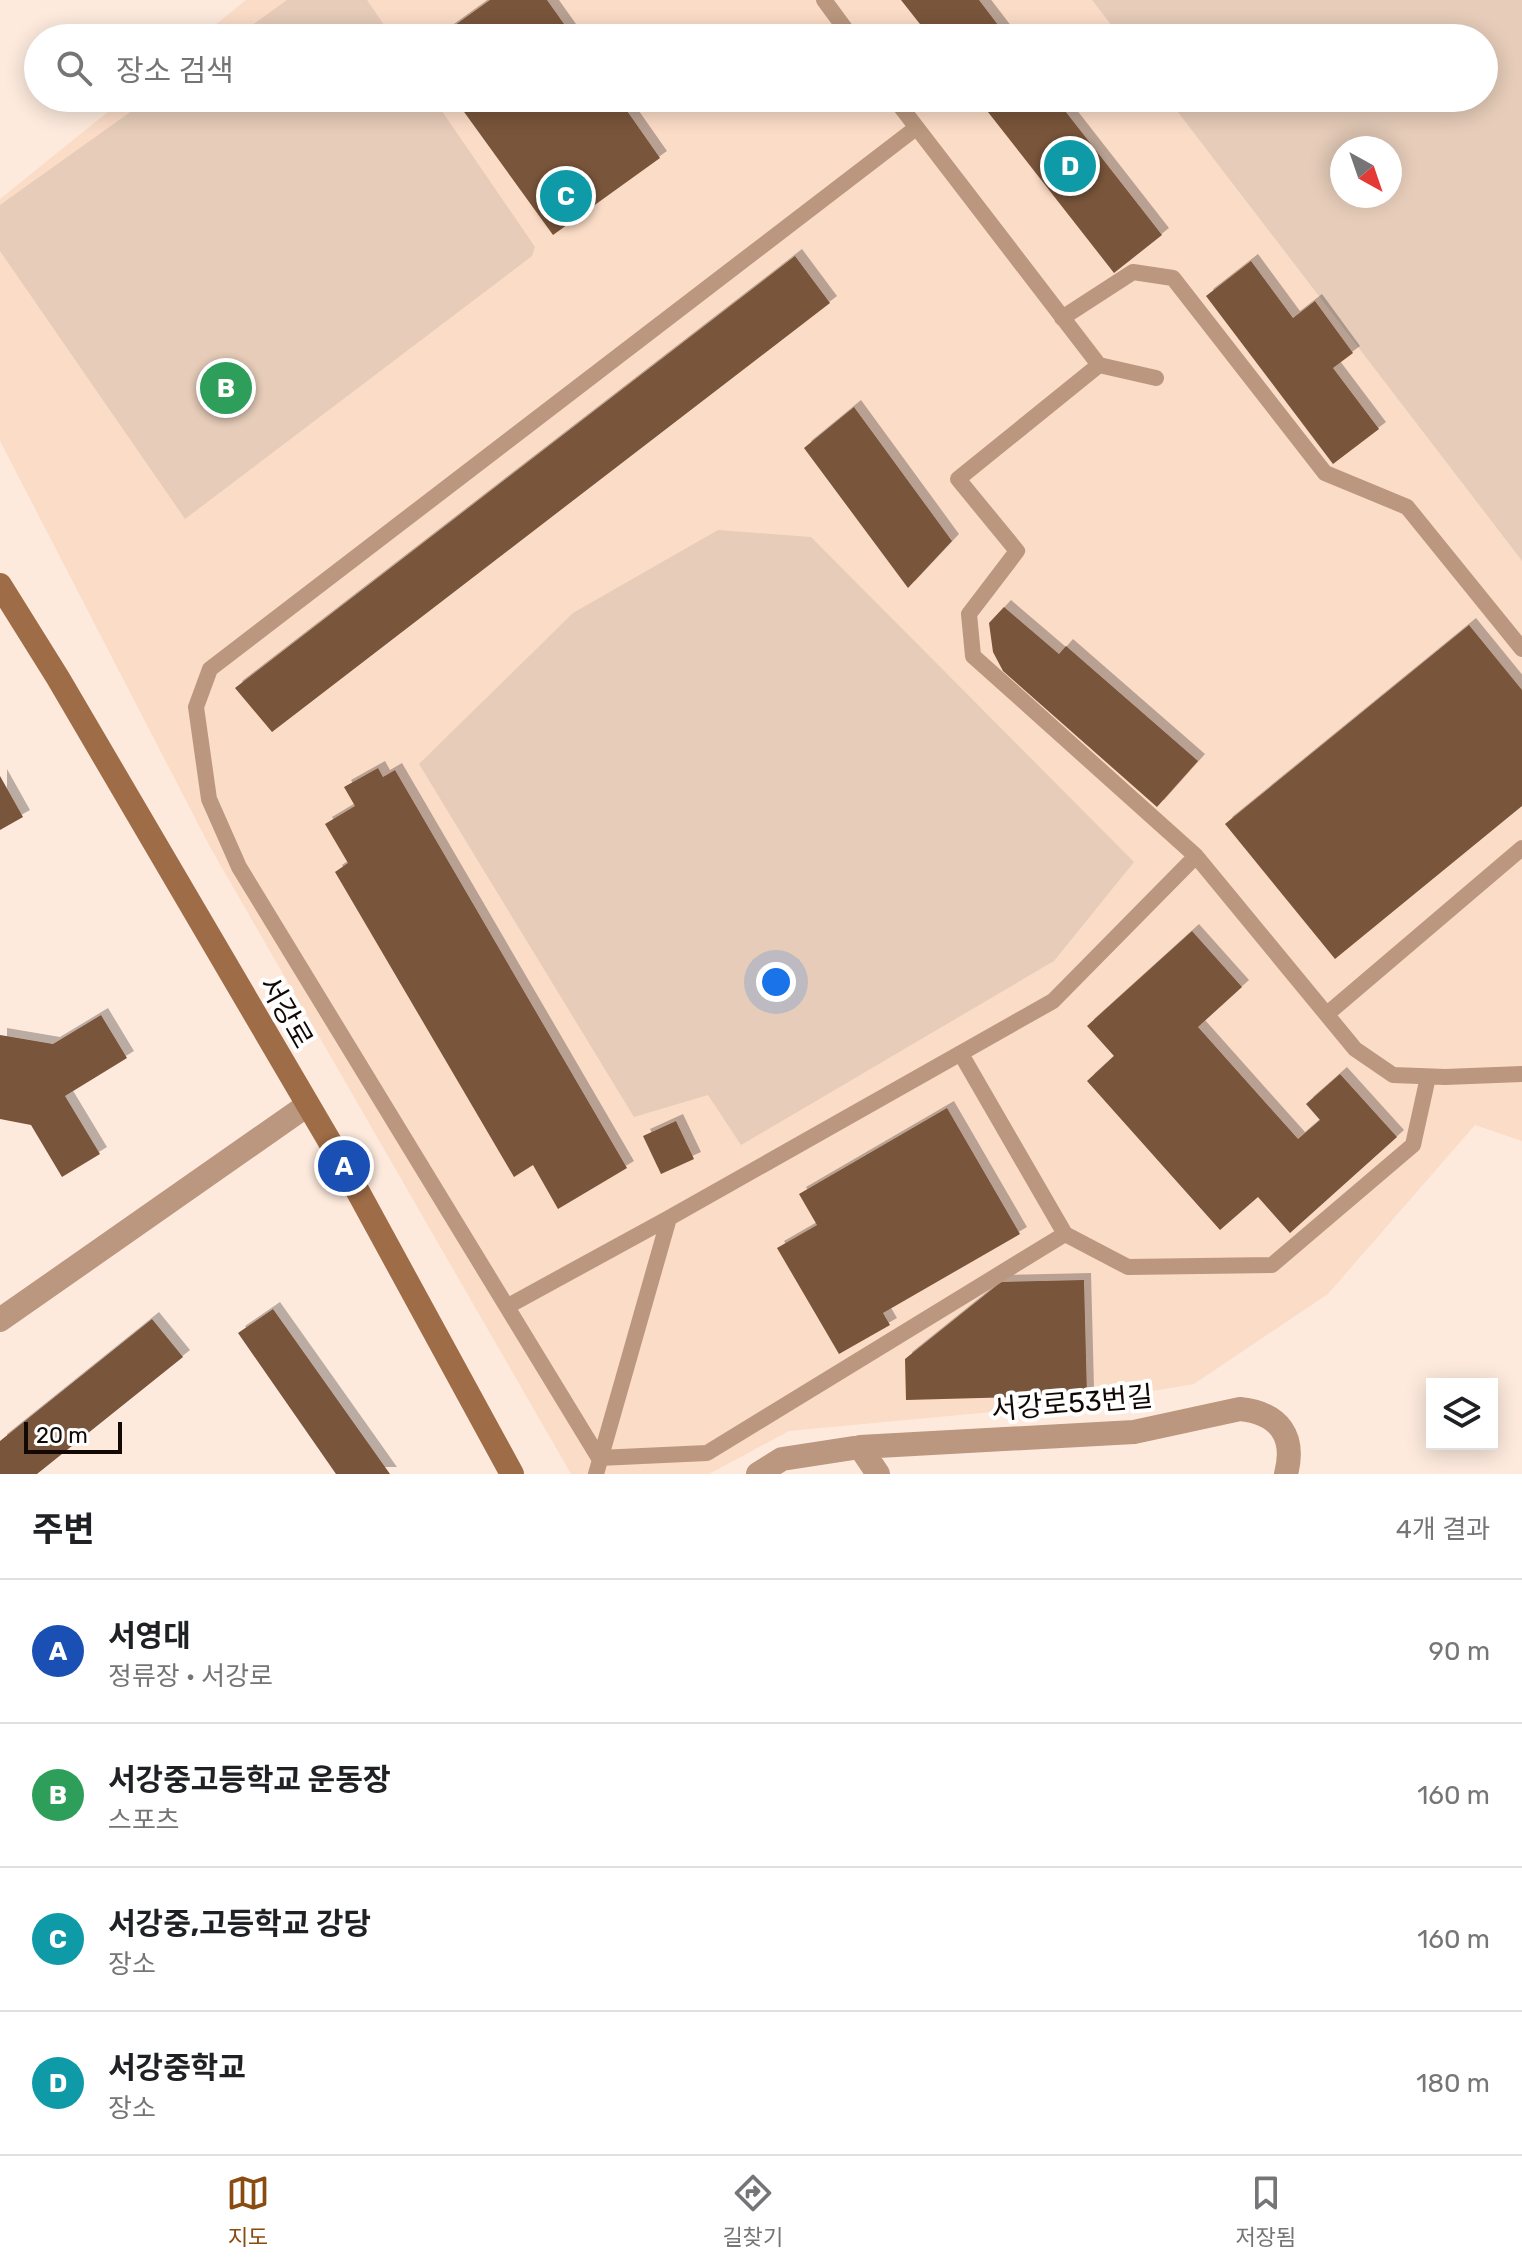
<!DOCTYPE html>
<html lang="ko">
<meta charset="utf-8">
<style>
:root{--surface:#fff;--page:#f2f2f2;--text:#202124;--muted:#757577;--line:#e0e0e0;--accent:#8a4b11}
body{margin:0;font-family:Rubik,"Noto Sans KR",sans-serif;background:var(--page);color:var(--text)}
.controls{position:absolute;right:24px;bottom:24px;display:grid;overflow:hidden;border-radius:0px;box-shadow:0 4px 20px #0003}
.controls button{width:72px;height:72px;display:grid;place-items:center;padding:0;border:0;border-bottom:2px solid var(--line);background:var(--surface);color:var(--text);font:40px sans-serif}
.compass{position:absolute;left:1330px;top:136px;width:72px;height:72px;border-radius:50%;background:var(--surface);box-shadow:0 4px 20px #0003;rotate:140deg}
.scale{position:absolute;left:24px;bottom:20px;width:98px;box-sizing:border-box;padding-left:8px;border:4px solid #130904;border-top:0;font-size:22px;line-height:28px;white-space:nowrap;color:#130904;-webkit-text-stroke:6px #fff;paint-order:stroke}
.you{position:absolute;left:776px;top:982px;width:28px;height:28px;margin:-20px;border:6px solid #fff;border-radius:50%;background:#1a73e8;box-shadow:0 0 0 12px #1a73e833}
.badge{display:grid;place-items:center;width:52px;height:52px;border-radius:50%;background:var(--accent);color:#fff;font-size:26px;font-weight:700}
.pin{position:absolute;translate:-50% -50%;border:4px solid #fff;box-shadow:0 2px 8px #0006}
.list{margin:0;padding:0;list-style:none}
h2{display:flex;justify-content:space-between;align-items:center;height:104px;margin:0;padding:0 32px;font-size:34px}
h2 small{font-size:26px;font-weight:400;color:var(--muted)}
.list li{display:grid;grid-template-columns:52px 1fr auto;gap:24px;align-items:center;box-sizing:border-box;height:144px;padding:0 32px;border-top:2px solid var(--line)}
.list b{display:block;font-size:30px;white-space:nowrap}
.list p{margin:0;font-size:26px;white-space:nowrap;color:var(--muted)}
.list em{font-size:26px;font-style:normal;color:var(--muted)}
.icon{flex:none;width:44px;height:44px;fill:none;stroke:currentColor;stroke-width:2;stroke-linecap:round;stroke-linejoin:round}
.map{position:relative;flex:none;width:1522px;height:1474px;overflow:hidden}
.search{position:absolute;background:var(--surface);box-shadow:0 4px 20px #0003;left:24px;right:24px;top:24px;height:88px;display:flex;align-items:center;gap:20px;box-sizing:border-box;padding:0 28px;border-radius:44px;color:var(--muted);font-size:30px}
.sheet{height:680px;background:var(--surface)}
nav{display:flex;justify-content:space-around;align-items:center;box-sizing:border-box;height:112px;border-top:2px solid var(--line);background:var(--surface);font-size:22px;color:var(--muted)}
nav a{display:grid;justify-items:center;gap:4px}
nav .on{color:var(--accent)}
.map>svg:first-child{display:block}
</style>
<div class="map">
<svg width="1522" height="1474" viewBox="0 0 1522 1474">
<defs>
<filter id="shadow"><feDropShadow dx="7" dy="-7" stdDeviation="0" flood-color="#0004"/></filter>
</defs>
<rect width="100%" height="100%" fill="#fdeadd"/>
<path fill="#fbdcc7" d="M246,0h846l29,38h-922z
M125,98h1042l355,463v580l-47,-16 -147,169 -134,90 -117,20 -288,27 -80,43h-138l-361,-627 -210,-406v-242z"/>
<path fill="#e6ccb9" fill-rule="evenodd" d="M287,0h80l26,38h-159z
M1092,0h430v561l-355,-463h317v-60h-363zM1390,148v48h-48v-48z
M150,98h283l102,149 -3,9 -347,263 -185,-268v-46z
M718,530l93,7 323,325 -80,99 -313,184 -33,-50 -74,22 -215,-353 154,-151z"/>
<path fill="#79543a" filter="url(#shadow)" d="M490,0h57l27,38h-137z
M901,0h78l29,38h-77z
M454,98h164l42,60 -107,77z
M977,98h78l107,137 -48,38z
M795,256l35,47 -558,429 -37,-44z
M1251,261l42,57 22,-17 38,52 -20,15 46,61 -46,35 -127,-168z
M854,407l98,134 -44,47 -104,-140z
M1004,607l55,47 7,-8 132,115 -41,46 -154,-136 -10,-19 -4,-29z
M1469,625l53,65v116l-187,153 -110,-135z
M378,768l5,9 12,-7 232,398 -69,41 -25,-44 -19,12 -179,-305 13,-9 -23,-39 30,-18 -11,-19z
M0,776l23,41 -23,13z
M1192,931l50,56 -44,40 100,112 22,-19 -14,-16 34,-30 57,63 -107,96 -32,-36 -38,33 -133,-149 27,-25 -27,-30z
M101,1015l26,43 -62,38 35,58 -38,23 -31,-52 -31,-6v-84l53,9z
M947,1108l73,126 -137,79 7,12 -51,29 -62,-106 40,-23 -18,-31z
M676,1121l18,38 -33,15 -18,-38z
M1084,1280l3,115 -181,5 -1,-41 96,-77z
M273,1309l117,165h-54l-98,-141z
M152,1319l31,38 -146,117h-37v-33z"/>
<g fill="none" stroke-linecap="round" stroke-linejoin="round">
<path stroke="#ba977e" stroke-width="16" d="M824,0l28,38
M894,98l205,267 57,13
M916,128l-706,541 -14,38 13,92 30,68 360,591 108,-5 358,-219
M1062,318l71,-46 40,6 152,195 82,34 115,142
M1099,365l-141,114 59,72 -48,63 4,42 223,200 159,193 38,26 52,2 77,-3
M1327,1014l195,-166
M961,1054l104,180 63,33 144,-2 141,-120 15,-68
M508,1306l161,-88
M596,1474l73,-256 384,-217 143,-145"/>
<path stroke="#ba977e" stroke-width="24" d="M0,1320l306,-214
M860,1447l18,27
M758,1474l24,-15 78,-12 274,-15 106,-23c39,4 56,27 46,65"/>
<path stroke="#9e6c46" stroke-width="24" d="M0,585l58,93 286,488 168,308"/>
</g>
<g text-anchor="middle" dominant-baseline="central" stroke-width="8" stroke-linejoin="round" paint-order="stroke">
<g font-size="28" fill="#130904" stroke="#fff">
<text transform="translate(286 1012) rotate(60)">서강로</text>
<text transform="translate(1072 1403) rotate(-5)">서강로53번길</text>
</g>
</g>
</svg>
<div class="controls">
<button><svg class="icon" aria-label="layers" viewBox="0 0 24 24"><path d="M12 4l9 5-9 5-9-5zM3 14l9 5 9-5"/></svg></button>
</div>
<svg class="compass" viewBox="-18 -18 36 36"><path d="M0-13l5 13h-10z" fill="#e53935"/><path d="M0 13l5-13h-10z" fill="#757577"/></svg>
<div class="scale">20 m</div>
<div class="you"></div>
<div class="pin badge" style="left:344px;top:1166px;background:#1a4fb4">A</div>
<div class="pin badge" style="left:226px;top:388px;background:#2e9e5b">B</div>
<div class="pin badge" style="left:566px;top:196px;background:#0f9aa8">C</div>
<div class="pin badge" style="left:1070px;top:166px;background:#0f9aa8">D</div>
<div class="search"><svg class="icon" aria-label="search" viewBox="0 0 24 24"><circle cx="10" cy="10" r="6"/><path d="M15 15l6 6"/></svg>장소 검색</div>
</div>
<section class="sheet">
<h2>주변<small>4개 결과</small></h2>
<ul class="list">
<li><span class="badge" style="background:#1a4fb4">A</span><div><b>서영대</b><p>정류장 · 서강로</p></div><em>90 m</em></li>
<li><span class="badge" style="background:#2e9e5b">B</span><div><b>서강중고등학교 운동장</b><p>스포츠</p></div><em>160 m</em></li>
<li><span class="badge" style="background:#0f9aa8">C</span><div><b>서강중,고등학교 강당</b><p>장소</p></div><em>160 m</em></li>
<li><span class="badge" style="background:#0f9aa8">D</span><div><b>서강중학교</b><p>장소</p></div><em>180 m</em></li>
</ul>
</section>
<nav>
<a class="on"><svg class="icon" aria-label="map" viewBox="0 0 24 24"><path d="M3 6l6-2 6 2 6-2v14l-6 2-6-2-6 2zM9 4v14M15 6v14"/></svg>지도</a>
<a><svg class="icon" aria-label="directions" viewBox="0 0 24 24"><path d="M12 3l9 9-9 9-9-9zM9 14v-3h6M13 9l2 2-2 2"/></svg>길찾기</a>
<a><svg class="icon" aria-label="saved" viewBox="0 0 24 24"><path d="M7 4h10v16l-5-4-5 4z"/></svg>저장됨</a>
</nav>
